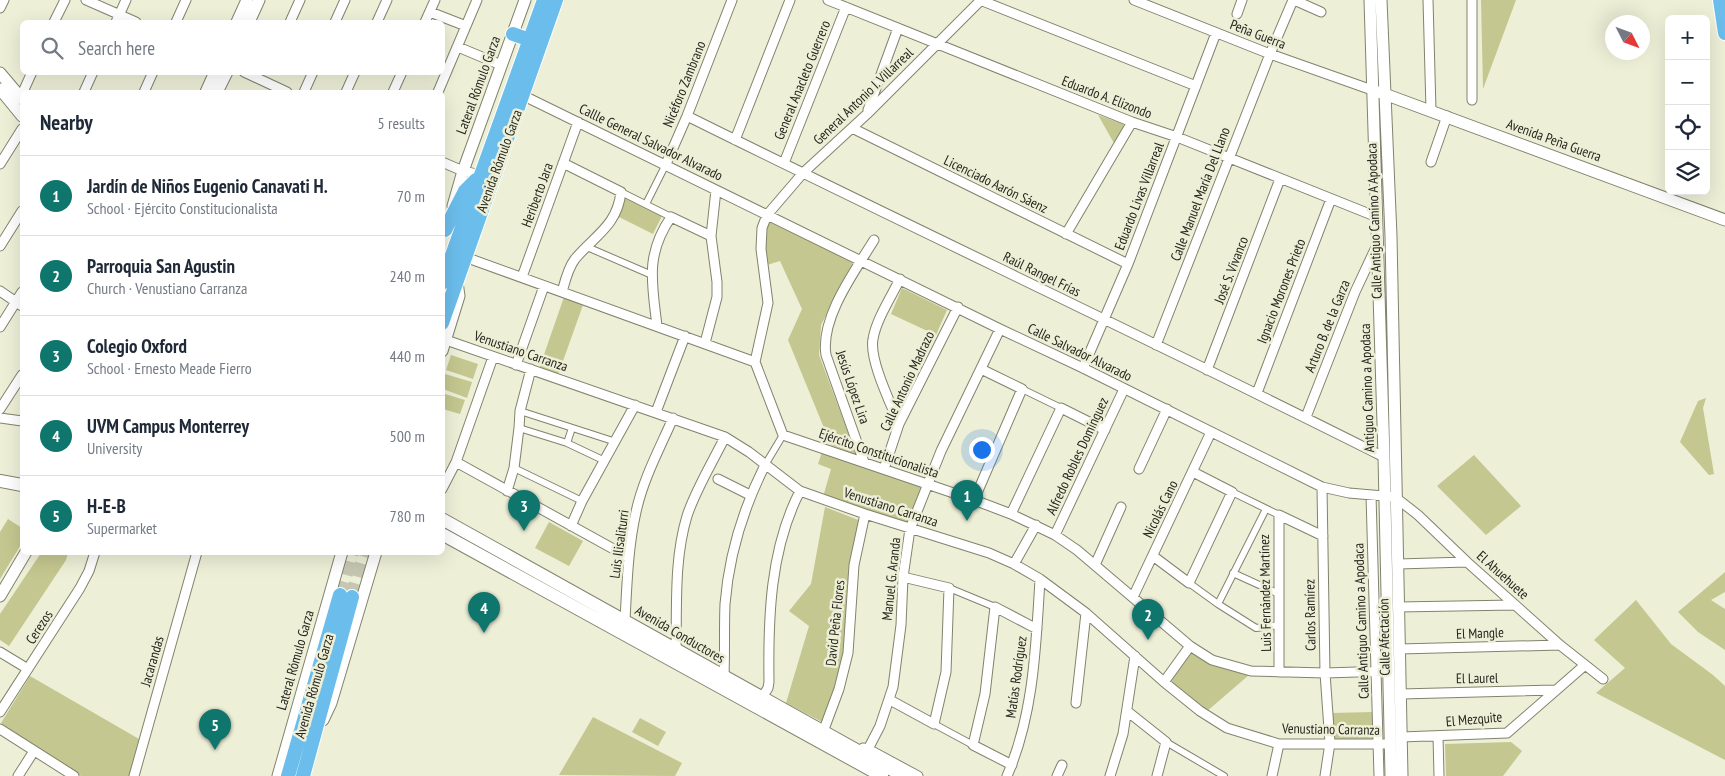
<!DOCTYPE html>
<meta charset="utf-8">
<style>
:root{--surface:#fff;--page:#f2f2f3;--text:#1f2937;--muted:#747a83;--line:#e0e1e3;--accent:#0f766e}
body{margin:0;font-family:"PT Sans Narrow",sans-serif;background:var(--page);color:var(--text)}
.controls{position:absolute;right:15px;top:15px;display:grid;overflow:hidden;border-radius:8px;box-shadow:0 5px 20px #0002}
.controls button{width:45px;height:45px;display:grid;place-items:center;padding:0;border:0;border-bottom:1px solid var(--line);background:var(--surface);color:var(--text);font:25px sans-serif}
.compass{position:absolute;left:1605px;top:15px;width:45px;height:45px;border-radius:50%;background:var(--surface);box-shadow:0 5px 20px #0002;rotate:132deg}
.you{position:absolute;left:981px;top:449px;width:18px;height:18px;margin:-12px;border:4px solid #fff;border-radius:50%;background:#1a73e8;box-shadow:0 0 0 8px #1a73e833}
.badge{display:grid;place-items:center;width:32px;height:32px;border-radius:50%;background:var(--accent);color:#fff;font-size:16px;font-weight:700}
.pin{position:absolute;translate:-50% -41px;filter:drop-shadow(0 1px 2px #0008)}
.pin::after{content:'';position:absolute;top:26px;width:18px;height:15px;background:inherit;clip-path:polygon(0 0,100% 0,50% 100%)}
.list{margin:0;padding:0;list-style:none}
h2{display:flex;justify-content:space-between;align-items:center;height:65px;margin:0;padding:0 20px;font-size:21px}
h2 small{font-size:16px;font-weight:400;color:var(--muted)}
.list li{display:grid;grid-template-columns:32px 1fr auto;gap:15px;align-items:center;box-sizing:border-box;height:80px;padding:0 20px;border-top:1px solid var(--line)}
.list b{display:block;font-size:19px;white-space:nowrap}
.list p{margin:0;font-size:16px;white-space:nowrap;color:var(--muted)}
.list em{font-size:16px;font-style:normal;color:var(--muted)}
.icon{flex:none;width:28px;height:28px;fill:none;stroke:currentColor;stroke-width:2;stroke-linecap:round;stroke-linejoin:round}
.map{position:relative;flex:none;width:1725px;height:776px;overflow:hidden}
.search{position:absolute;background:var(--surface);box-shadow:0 5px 20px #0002;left:20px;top:20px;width:425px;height:55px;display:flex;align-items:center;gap:12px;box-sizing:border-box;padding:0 18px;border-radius:8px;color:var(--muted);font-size:19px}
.panel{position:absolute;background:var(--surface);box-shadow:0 5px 20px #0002;left:20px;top:90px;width:425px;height:465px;border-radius:8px}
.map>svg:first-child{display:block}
</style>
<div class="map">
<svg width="1725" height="776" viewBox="0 0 1725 776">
<rect width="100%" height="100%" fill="#edefd7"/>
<path fill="#c4c78f" d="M1481,0h35l-33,89z
M1098,115l25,9 1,4 -9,17z
M627,191l38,19 -12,24 -36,-18z
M768,219l85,44 -32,62 -2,30 38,101 -26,-11 -43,-105 14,-31 -22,-48 -13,4 -3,-30z
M902,288l45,22 -11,25 -45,-21z
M564,297l19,8 -25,70 -19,-6z
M451,355l27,9 -5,15 -27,-9z
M445,374l27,8 -5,16 -24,-9v-9z
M442,393l23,7 -5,14 -17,-5z
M1706,398l-3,10 11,66 -5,1 -29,-33 18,-41z
M822,452l100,34 -16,41 -83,-30 8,-28 -13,-5z
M1474,455l47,51 -35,29 -49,-49z
M825,507l36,14 -12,43 -7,109 -18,50 -38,-20 23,-77 -20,-15 22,-27z
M8,519l14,9v15l-22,36v-47z
M549,522l34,19 -14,25 -34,-18z
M41,553h27l-2,7 -57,86 -9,-6v-26z
M1725,572v20l-14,8 14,9v41l-27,-18 -20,-20z
M1636,600l35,44 42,31 12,11v74l-129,-67 29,-25 -31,-28z
M1192,652c18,11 36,18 57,23l-43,37 -37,-30z
M30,676l109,63 -10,37h-48l-80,-53z
M1374,712l1,30 -42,1 -2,-30z
M593,717l89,46 -7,13 -116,-1z
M640,718l26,14 -8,14 -26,-14z
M1511,742l11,9 -19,25h-57l-1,-32z"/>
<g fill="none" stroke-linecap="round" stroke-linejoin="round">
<path stroke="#c5c7b2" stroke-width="14" stroke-dasharray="14 7" stroke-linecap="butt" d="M340,595l12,-43
M352,597l13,-45"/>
<g stroke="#82836e" stroke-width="8">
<path id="pedestrian" d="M621,192l50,25
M646,204l20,-40
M587,247l65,28
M1022,389l39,19
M520,411l96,31
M519,428l48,15 38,18
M567,443l5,-15
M765,465l18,-30
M514,468l68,33
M1232,492l47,23
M1233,573l46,21
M1189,583l29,21 38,24 23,-3
M949,588l46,19
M1218,604l48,-95
M934,724l39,21
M1166,742l58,34"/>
</g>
<g stroke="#82836e" stroke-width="11">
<path id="minor" d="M86,0l50,22
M828,0l304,122 45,15 200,80
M980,0l216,86
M1134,0l136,54 102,36
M1294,0l27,12
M1428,0l3,110
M1472,0v100
M0,8l4,-8
M430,12l36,14
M1237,14l5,-14
M54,22l11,-22
M116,22l10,-22
M176,22l10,-22
M290,22l10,-22
M335,22l10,-22
M377,22l10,-22
M425,22l10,-22
M458,47l43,18
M244,72l43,20
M23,92l9,-20
M84,92l9,-20
M144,92l9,-20
M304,92l9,-20
M346,92l9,-20
M393,92l9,-20
M438,92l39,-92
M522,95l478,234 83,39 239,119 27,6 46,4 23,18 49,47 93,83 43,34
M868,110l30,-82
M687,116c232,115 466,225 697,341
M852,128l276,136
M735,140l55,-140
M442,162l21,9 18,4
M1431,162l16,-46
M784,163l62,-156
M0,164l22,-35
M666,164l21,-48 45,-116
M1066,234l66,-112
M0,246l22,-35
M465,257l290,105 28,73 191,65 37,14 44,21 22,15 113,96 22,14 39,11 74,2 64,-2
M522,277l56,-155
M0,291l22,15
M562,292c3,-11 6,-24 13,-33 20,-24 42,-33 46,-67l-58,-29
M657,326c-5,-43 -12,-71 14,-109l40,19
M0,327l22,-35
M446,340l279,97 24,15 51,39 65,23 124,39 25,11 26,15 46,34 78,69 36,29 27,17 52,16h111
M705,343l12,-46v-15l-6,-46 5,-46
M1156,345l114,-291 23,-54
M755,362l13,-59 -7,-54 1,-21 5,-13 36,-42 64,-59 114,-114
M516,365l28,-79
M1083,368l45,-104 88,-231
M1207,370l73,-191
M1257,393l74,-194
M0,409l22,-34
M656,412l29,-76
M1306,417l49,-125 22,-47
M0,418l22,3
M899,424c-8,-20 -30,-64 -26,-85 3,-19 18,-42 27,-60
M456,462l172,95
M864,462l-38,-107c-6,-37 29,-84 48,-115
M884,469l15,-45 59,-117
M1139,469l28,-60
M718,479l32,16
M1322,487l3,186 5,70 -5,33
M442,489l14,-27 37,-105
M507,491l7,-23 5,-40 1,-17 11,-42
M1371,495l8,281
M974,500l48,-111 -41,-20
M1011,514l50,-106 44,22
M571,526l11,-25 53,-96
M1055,535l69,-146
M1153,556l36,27 43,-91 -39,-20
M1014,564l22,-39
M1398,564l69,-2
M1095,565l26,-58
M1133,597l78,-165
M1398,607l117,-2
M625,620c2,-36 3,-73 11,-108 7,-33 24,-64 37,-94
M676,649c1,-44 -2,-90 11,-133 8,-25 26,-55 38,-79
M1399,649l161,-4
M0,652l28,17
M1279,672v-157l44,21
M724,676c1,-24 0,-48 1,-72 4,-50 18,-95 40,-139
M1164,682l26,-36
M1401,694l154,-4
M890,700l44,24 12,-52 3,-84 -46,-11
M759,702l9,-14 1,-6c-1,-64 1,-133 31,-191
M1076,703l10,-90
M1127,711l39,31 -9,34
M0,712l80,-124 9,-17 6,-19
M0,729l74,47
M823,732l16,-43 9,-36 6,-88 11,-51
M1438,736l1,40
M1401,737l106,-4 78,-68
M863,748l5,1 50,27
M865,755l15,-29 13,-39 8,-62 2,-48 7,-48 31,-78 59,-122
M1012,765l-39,-20 12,-51 10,-87 42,22
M18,776l16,-25
M134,776l63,-224
M1007,776c27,-62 29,-131 33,-197
M1057,776l5,-11
M1110,776l13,-42 12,-78
M1272,776l7,-32"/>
</g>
<g stroke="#82836e" stroke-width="13">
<path id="tertiary" d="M1370,0l14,457 7,319
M1381,0l10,236 11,540
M237,22l10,-22
M249,22l10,-22
M0,73l22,26
M0,89l22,27
M206,92l9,-20
M217,92l10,-20
M1379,92l346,128
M453,206l10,-35 62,-171
M442,351l17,-55 -2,-14
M0,596l26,-44
M323,720l8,-17 45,-151
M278,776l64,-224"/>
</g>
<g stroke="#82836e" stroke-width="14">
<path id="secondary" d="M0,481l22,4
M442,519l461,257
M442,534l440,242"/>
</g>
<g stroke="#fff" stroke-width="16">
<path id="primary" d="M1720,0l5,33
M513,34l17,6
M445,230l20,-39 11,-11
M442,283l102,-283
M442,323l114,-323
M288,776l52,-181
M303,776l49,-179"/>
</g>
<use href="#pedestrian" stroke="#fff" stroke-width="6"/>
<use href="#minor" stroke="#fff" stroke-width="9"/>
<use href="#tertiary" stroke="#fff" stroke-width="11"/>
<use href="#secondary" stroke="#fff" stroke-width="12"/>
<use href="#primary" stroke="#6bbdeb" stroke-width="14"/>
</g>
<g text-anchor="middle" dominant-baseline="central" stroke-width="5" stroke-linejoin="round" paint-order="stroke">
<g font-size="14" fill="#26261e" stroke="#edefd7">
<text transform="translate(1258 34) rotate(21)">Peña Guerra</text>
<text transform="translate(802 80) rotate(-68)">General Anacleto Guerrero</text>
<text transform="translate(684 84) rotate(-68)">Nicéforo Zambrano</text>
<text transform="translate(478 85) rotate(-70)">Lateral Rómulo Garza</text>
<text transform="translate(863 96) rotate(-44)">General Antonio I. Villarreal</text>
<text transform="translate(1107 97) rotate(21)">Eduardo A. Elizondo</text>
<text transform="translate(1554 140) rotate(20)">Avenida Peña Guerra</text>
<text transform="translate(651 142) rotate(26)">Callle General Salvador Alvarado</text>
<text transform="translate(499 161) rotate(-70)">Avenida Rómulo Garza</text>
<text transform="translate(996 184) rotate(26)">Licenciado Aarón Sáenz</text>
<text transform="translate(1200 194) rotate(-69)">Calle Manuel María Del Llano</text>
<text transform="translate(537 195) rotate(-70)">Heriberto Jara</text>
<text transform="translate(1139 196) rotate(-69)">Eduardo Livas Villarreal</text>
<text transform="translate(1374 221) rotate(-92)">Calle Antiguo Camino A Apodaca</text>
<text transform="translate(1231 270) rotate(-69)">José S. Vivanco</text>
<text transform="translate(1042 274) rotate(26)">Raúl Rangel Frías</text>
<text transform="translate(1281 291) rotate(-69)">Ignacio Morones Prieto</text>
<text transform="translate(1327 326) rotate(-68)">Arturo B. de la Garza</text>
<text transform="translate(521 351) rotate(19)">Venustiano Carranza</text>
<text transform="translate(1080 352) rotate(26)">Calle Salvador Alvarado</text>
<text transform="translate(907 381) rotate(-65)">Calle Antonio Madrazo</text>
<text transform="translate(853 387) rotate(71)">Jesús López Lira</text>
<text transform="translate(1367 388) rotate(-92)">Antiguo Camino a Apodaca</text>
<text transform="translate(879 453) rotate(19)">Ejército Constitucionalista</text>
<text transform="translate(1077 456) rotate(-65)">Alfredo Robles Domínguez</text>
<text transform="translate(891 507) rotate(18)">Venustiano Carranza</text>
<text transform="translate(1160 509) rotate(-64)">Nicolás Cano</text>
<text transform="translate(619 544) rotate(-82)">Luis Ilisaliturri</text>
<text transform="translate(1503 575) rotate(42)">El Ahuehuete</text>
<text transform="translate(891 579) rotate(-84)">Manuel G. Aranda</text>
<text transform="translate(1265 593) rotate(-91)">Luis Fernández Martínez</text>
<text transform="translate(1310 615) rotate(-91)">Carlos Ramírez</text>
<text transform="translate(1361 621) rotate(-92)">Calle Antiguo Camino a Apodaca</text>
<text transform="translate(835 623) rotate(-84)">David Peña Flores</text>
<text transform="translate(39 627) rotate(-57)">Cerezos</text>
<text transform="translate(1480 633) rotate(-2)">El Mangle</text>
<text transform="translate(680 634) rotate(30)">Avenida Conductores</text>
<text transform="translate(1384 637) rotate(-91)">Calle Afectación</text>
<text transform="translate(295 660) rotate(-74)">Lateral Rómulo Garza</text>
<text transform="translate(152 661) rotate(-74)">Jacarandas</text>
<text transform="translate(1016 677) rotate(-82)">Matías Rodríguez</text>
<text transform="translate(1477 678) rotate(-1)">El Laurel</text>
<text transform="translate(314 686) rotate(-74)">Avenida Rómulo Garza</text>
<text transform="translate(1474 719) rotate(-5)">El Mezquite</text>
<text transform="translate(1331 729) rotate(1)">Venustiano Carranza</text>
</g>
</g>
</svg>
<div class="controls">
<button>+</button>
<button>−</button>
<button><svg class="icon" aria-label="locate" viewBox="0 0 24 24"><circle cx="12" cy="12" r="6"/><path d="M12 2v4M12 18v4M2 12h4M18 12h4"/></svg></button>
<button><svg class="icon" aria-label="layers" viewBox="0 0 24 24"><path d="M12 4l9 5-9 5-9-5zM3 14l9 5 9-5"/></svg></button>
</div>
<svg class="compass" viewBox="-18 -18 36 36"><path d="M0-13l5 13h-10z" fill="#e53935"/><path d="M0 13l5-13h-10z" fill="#747a83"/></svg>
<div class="you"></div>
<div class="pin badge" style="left:967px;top:521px">1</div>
<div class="pin badge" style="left:1148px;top:640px">2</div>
<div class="pin badge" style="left:524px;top:531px">3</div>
<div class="pin badge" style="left:484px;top:633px">4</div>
<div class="pin badge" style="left:215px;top:750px">5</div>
<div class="search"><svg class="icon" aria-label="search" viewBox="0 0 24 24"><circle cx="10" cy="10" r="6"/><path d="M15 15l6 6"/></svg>Search here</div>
<section class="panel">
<h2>Nearby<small>5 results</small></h2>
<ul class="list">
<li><span class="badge">1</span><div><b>Jardín de Niños Eugenio Canavati H.</b><p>School · Ejército Constitucionalista</p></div><em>70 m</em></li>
<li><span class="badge">2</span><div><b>Parroquia San Agustin</b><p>Church · Venustiano Carranza</p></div><em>240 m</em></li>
<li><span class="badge">3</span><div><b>Colegio Oxford</b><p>School · Ernesto Meade Fierro</p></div><em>440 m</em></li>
<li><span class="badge">4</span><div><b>UVM Campus Monterrey</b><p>University</p></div><em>500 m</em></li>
<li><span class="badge">5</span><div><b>H-E-B</b><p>Supermarket</p></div><em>780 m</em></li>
</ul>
</section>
</div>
